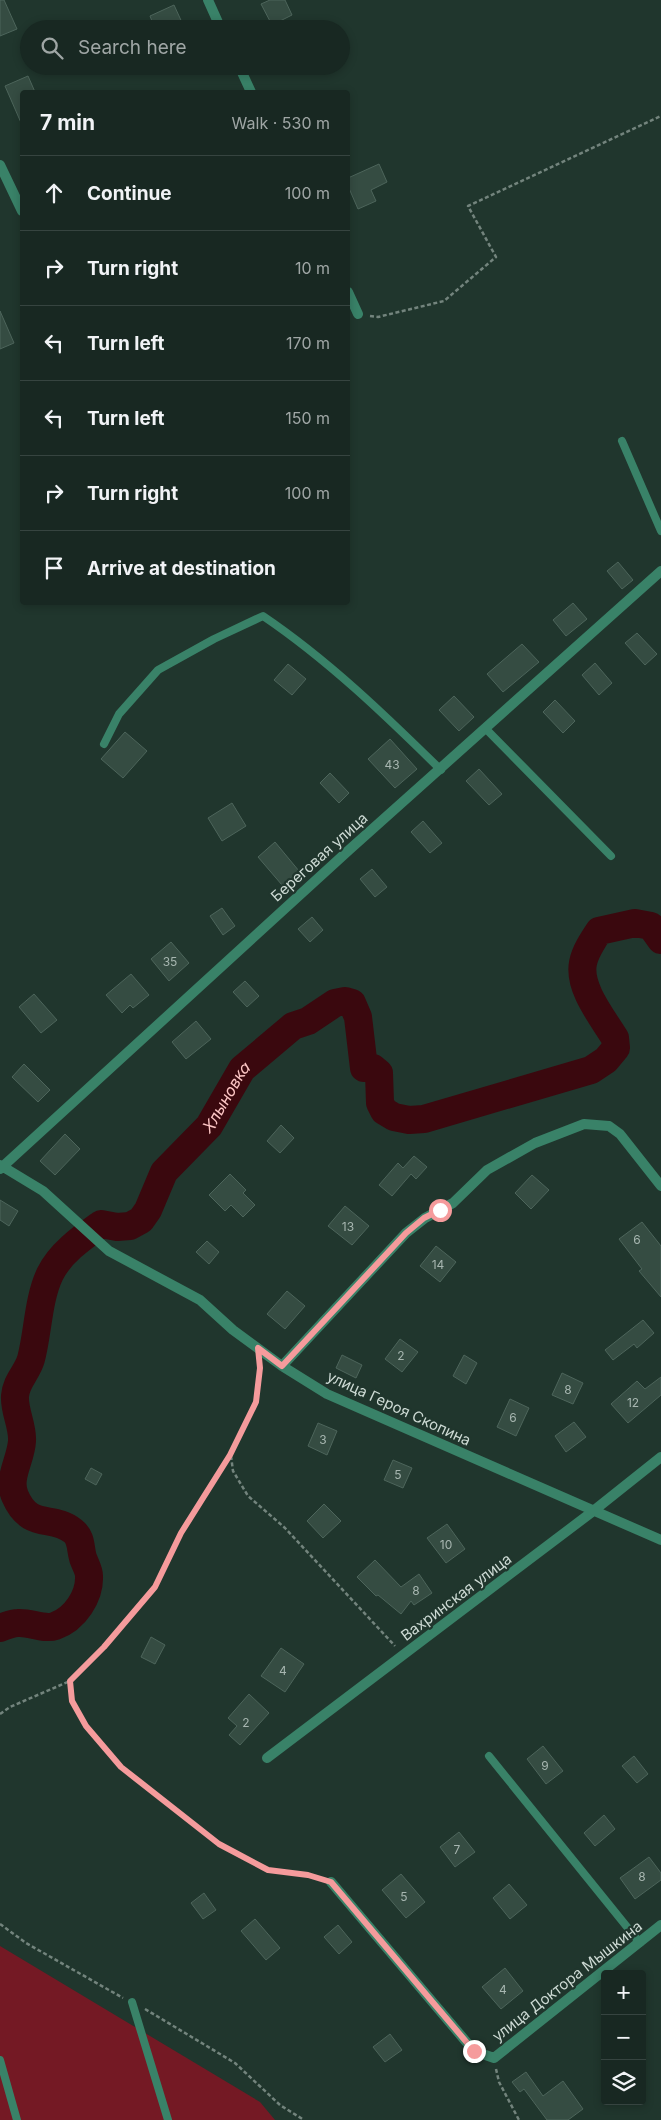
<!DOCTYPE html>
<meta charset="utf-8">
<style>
:root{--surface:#182822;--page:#21302a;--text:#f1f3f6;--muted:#9fa6a5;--line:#364440}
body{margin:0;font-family:Inter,sans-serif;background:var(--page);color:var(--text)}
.controls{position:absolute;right:15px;bottom:15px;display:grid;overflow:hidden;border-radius:5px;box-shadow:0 2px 8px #0003}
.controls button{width:45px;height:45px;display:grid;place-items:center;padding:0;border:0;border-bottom:1px solid var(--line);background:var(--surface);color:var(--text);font:25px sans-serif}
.stop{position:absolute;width:15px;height:15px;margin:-11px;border:4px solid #f59b9c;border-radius:50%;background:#fff}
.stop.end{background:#f59b9c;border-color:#fff;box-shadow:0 1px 5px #0008}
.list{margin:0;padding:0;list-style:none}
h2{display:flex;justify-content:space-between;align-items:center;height:65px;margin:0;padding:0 20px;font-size:21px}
h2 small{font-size:16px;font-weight:400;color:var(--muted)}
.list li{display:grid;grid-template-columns:32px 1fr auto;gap:15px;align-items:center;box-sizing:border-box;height:75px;padding:0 20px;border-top:1px solid var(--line)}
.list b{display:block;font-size:19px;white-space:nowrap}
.list em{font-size:16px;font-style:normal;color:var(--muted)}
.icon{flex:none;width:28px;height:28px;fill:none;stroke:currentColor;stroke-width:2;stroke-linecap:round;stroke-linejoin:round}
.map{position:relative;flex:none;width:661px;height:2120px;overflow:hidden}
.search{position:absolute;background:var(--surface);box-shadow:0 2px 8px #0003;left:20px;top:20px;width:330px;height:55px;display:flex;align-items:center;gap:12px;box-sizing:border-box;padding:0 18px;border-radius:28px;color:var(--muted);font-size:19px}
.panel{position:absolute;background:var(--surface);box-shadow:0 2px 8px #0003;left:20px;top:90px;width:330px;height:515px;border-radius:5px}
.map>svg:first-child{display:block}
</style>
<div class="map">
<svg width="661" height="2120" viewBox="0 0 661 2120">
<rect width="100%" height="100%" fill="#20362d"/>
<path fill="#741924" d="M0,1946l260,156 15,18h-275z"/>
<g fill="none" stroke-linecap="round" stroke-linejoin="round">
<path stroke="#3a080e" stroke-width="28" id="s1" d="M0,1628c5,-2 12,-5 18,-5 12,-1 26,7 37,3 20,-7 35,-30 34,-50 0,-6 -4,-12 -6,-18 -3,-10 -1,-20 -10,-27 -21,-17 -43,0 -58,-35 -8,-18 6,-36 7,-55 1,-15 -8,-30 -7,-45 1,-15 12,-23 16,-37 7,-26 7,-60 19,-85 10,-21 33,-37 51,-50l16,3 13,-1 11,-6 7,-10 16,-38 45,-46 33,-57 51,-43 15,-5 27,-18 10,-2 7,2 6,14 6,51h9l6,5 1,30 4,8 10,6 15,3 15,-1 167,-49 15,-10 10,-12 -1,-10c-12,-20 -37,-50 -32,-75 2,-11 10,-23 16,-32l36,-8 16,3 10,14"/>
</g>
<path fill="#354c42" stroke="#4d655b" d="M0,0h4l13,29 -17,7z
M270,0h15l7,15 -20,10 -11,-21z
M174,5l11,24h-30l-5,-13z
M28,76l7,16h-13v33l-17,-39z
M379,164l8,18 -16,8 5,11 -18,8 -10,-23v-8z
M0,311l14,32 -14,6z
M618,562l15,18 -11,9 -15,-18z
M573,603l14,16 -21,17 -13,-16z
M637,633l20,21 -12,11 -20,-22z
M522,644l17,18 -36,30 -16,-18z
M595,663l17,20 -13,12 -17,-20z
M288,664l18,15 -14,16 -18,-15z
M454,696l20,21 -15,14 -20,-21z
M555,700l20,21 -12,12 -20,-21z
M125,732l22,19 -24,27 -22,-19z
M390,739l27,30 -22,19 -27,-29z
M479,769l23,25 -13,11 -23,-24z
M330,773l19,20 -10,10 -19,-20z
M232,803l14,23 -24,15 -14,-23z
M423,821l19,22 -12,10 -19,-21z
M275,842l24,29 -17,14 -24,-28z
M372,869l15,18 -12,10 -15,-18z
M222,908l13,18 -12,9 -13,-19z
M312,917l11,13 -13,12 -12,-13z
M171,942l18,21 -20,18 -18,-22z
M131,974l18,21 -16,13 -3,-3 -8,8 -16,-18z
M245,981l14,15 -12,11 -14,-15z
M34,994l23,26 -16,13 -22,-26z
M196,1021l15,18 -25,20 -14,-17z
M24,1064l26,26 -12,12 -26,-25z
M281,1125l13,13 -14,15 -13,-12z
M65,1134l15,15 -25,26 -15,-14z
M414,1156l13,11 -11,12 -5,-5 -19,22 -13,-11 19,-22 5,5z
M230,1174l16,16 -3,3 12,12 -12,12 -12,-12 -6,6 -16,-16z
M532,1175l17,15 -18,19 -16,-16z
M0,1200l18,11 -9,15 -9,-6z
M345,1206l24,20 -17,19 -24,-19z
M642,1222l19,24v51l-22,-26 3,-2 -23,-30z
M207,1241l12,11 -10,12 -13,-12z
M436,1246l20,16 -16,20 -20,-16z
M287,1291l18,15 -20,23 -18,-15z
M643,1320l11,13 -17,15 -3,-4 -21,16 -8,-10z
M400,1339l18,13 -16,20 -17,-13z
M342,1355l20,10 -6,13 -20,-10z
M464,1355l13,8 -11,21 -13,-8z
M562,1373l21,10 -10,21 -21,-9z
M661,1377v18l-33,28 -17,-19 26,-23 8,8z
M510,1399l19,9 -13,28 -19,-9z
M574,1422l12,15 -20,15 -11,-16z
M318,1423l19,8 -10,24 -19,-9z
M393,1460l19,8 -9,20 -19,-8z
M91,1468l11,6 -6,11 -11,-6z
M324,1504l17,17 -18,17 -16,-17z
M447,1524l18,25 -19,14 -19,-25z
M375,1560l26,27 18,-13 13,19 -18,12 -3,-4 -10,13 -23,-19 -2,1 -19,-19z
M151,1637l14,8 -10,19 -14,-7z
M281,1648l23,16 -19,28 -24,-16z
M249,1694l20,19 -29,32 -11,-10 8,-9 -9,-8z
M543,1746l20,25 -17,13 -19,-25z
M634,1756l14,18 -11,9 -15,-17z
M604,1815l11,14 -20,17 -11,-13z
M459,1832l16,20 -20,15 -15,-20z
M649,1857l12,16v7l-26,19 -15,-21z
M401,1874l24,28 -19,16 -24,-28z
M509,1884l18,21 -17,14 -17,-21z
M204,1893l12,17 -13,9 -12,-16z
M255,1919l25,29 -14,12 -25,-29z
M338,1925l14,17 -13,12 -15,-17z
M505,1968l18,23 -22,18 -19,-22z
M390,2034l12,16 -17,12 -12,-15z
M526,2072l17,24 20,-15 20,28 -15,11h-21l-23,-31 -4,3 -8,-10z"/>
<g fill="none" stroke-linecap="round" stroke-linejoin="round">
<path stroke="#73847d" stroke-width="2.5" stroke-dasharray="4 2.5" stroke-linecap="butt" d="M370,316l8,1 66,-16 52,-44 -28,-51 193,-90
M231,1456l2,15 15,25 37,32 110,118
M70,1681l2,20 14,25 35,41 98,77 49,25 40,6 13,4
M0,1714l10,-7 60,-26 34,-34 51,-60 26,-54 50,-78 25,-53 4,-37
M0,1924l26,19 97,55
M145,2009l90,54 45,42 24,15
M496,2069l3,13 20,38"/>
<path stroke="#398268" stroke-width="8" d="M622,441l39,90
M486,729l125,127
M104,744l15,-30 39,-44 56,-31 49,-23c65,44 122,99 178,154
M489,1756l151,187
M132,2002l36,118
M0,2060l17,60"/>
<path stroke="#398268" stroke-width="10" d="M208,0l13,29
M239,66l12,26
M0,165l22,46
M348,292l10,22
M0,1165l43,26 66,60 91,49 33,30 49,36 45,28 334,146
M0,1169l349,-319 312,-279
M282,1366l124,-133 19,-15 28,-15 34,-33 48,-27 49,-19 25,2 11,8 41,52
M267,1758l325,-246 69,-55
M331,1882l143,169 20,7 167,-133"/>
</g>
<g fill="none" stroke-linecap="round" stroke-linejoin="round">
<path stroke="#f59b9c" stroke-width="6" d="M440,1210l-16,8 -18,15 -124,133 -24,-18 2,20 -4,34 -26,53 -49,78 -26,54 -51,60 -34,34 2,20 14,25 35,41 98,77 49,26 40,5 23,7 143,169"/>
</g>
<g text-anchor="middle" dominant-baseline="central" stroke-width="4.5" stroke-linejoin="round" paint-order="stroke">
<g font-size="12" fill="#a7b6b0">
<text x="392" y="764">43</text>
<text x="170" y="961">35</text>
<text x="348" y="1226">13</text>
<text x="637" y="1239">6</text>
<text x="438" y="1264">14</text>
<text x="401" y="1355">2</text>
<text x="568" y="1389">8</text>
<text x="633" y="1402">12</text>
<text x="513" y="1417">6</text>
<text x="323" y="1439">3</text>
<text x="398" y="1474">5</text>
<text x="446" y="1544">10</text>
<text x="416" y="1590">8</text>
<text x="283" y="1670">4</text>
<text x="246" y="1722">2</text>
<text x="545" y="1765">9</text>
<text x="457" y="1849">7</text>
<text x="642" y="1876">8</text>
<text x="404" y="1896">5</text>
<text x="503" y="1989">4</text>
</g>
<g font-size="15" fill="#cddad4" stroke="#20362d">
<text transform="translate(319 857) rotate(-42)">Береговая улица</text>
<text transform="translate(399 1408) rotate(25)">улица Героя Скопина</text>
<text transform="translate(456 1597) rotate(-37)">Вахринская улица</text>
<text transform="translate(567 1981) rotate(-38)">улица Доктора Мышкина</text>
</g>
<g font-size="16" font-style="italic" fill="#fdc6c5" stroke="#20362d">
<text stroke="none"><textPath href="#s1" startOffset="736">Хлыновка</textPath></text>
</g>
</g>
</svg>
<div class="controls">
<button>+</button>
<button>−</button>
<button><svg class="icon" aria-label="layers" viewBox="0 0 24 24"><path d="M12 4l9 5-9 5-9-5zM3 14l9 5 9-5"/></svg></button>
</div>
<div class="stop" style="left:440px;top:1210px"></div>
<div class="stop end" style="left:474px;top:2051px"></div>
<div class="search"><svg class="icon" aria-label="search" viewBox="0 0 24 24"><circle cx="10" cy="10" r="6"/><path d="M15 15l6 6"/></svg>Search here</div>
<section class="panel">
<h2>7 min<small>Walk · 530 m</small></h2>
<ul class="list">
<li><svg class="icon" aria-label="ahead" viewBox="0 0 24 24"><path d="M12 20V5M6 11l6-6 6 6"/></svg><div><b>Continue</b></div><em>100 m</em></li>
<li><svg class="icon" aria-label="right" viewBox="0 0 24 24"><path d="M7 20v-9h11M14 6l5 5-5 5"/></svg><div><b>Turn right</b></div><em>10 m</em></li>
<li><svg class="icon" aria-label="left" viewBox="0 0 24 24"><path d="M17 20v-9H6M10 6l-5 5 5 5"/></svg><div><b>Turn left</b></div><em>170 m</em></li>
<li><svg class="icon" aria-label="left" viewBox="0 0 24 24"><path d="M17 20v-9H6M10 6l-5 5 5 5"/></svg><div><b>Turn left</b></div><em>150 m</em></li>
<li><svg class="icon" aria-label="right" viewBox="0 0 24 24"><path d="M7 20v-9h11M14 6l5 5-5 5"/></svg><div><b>Turn right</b></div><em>100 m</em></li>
<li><svg class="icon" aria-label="arrive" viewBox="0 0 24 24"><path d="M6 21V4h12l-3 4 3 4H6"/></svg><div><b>Arrive at destination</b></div></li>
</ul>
</section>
</div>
